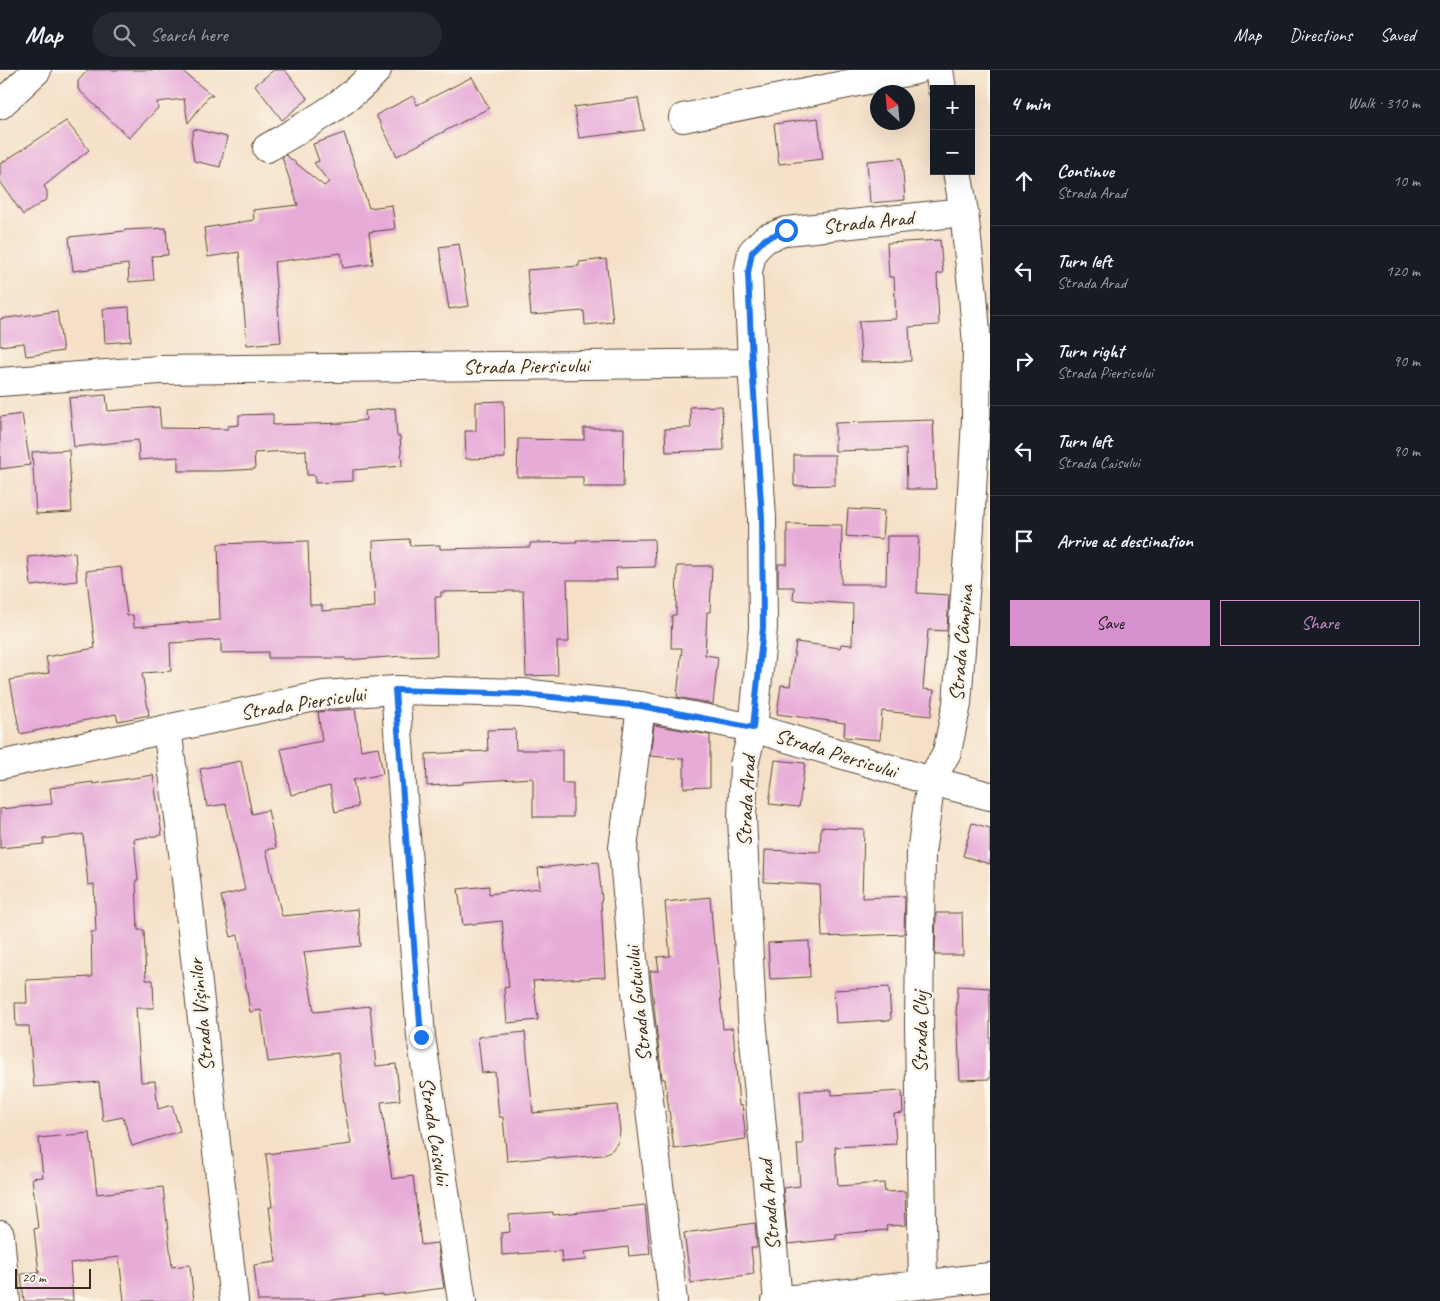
<!DOCTYPE html>
<meta charset="utf-8">
<style>
:root{--surface:#171b24;--page:#242831;--text:#f1f3f6;--muted:#9ea1a6;--line:#363941;--accent:#d690ce}
body{margin:0;font-family:Caveat,sans-serif;background:var(--page);color:var(--text)}
.controls{position:absolute;right:15px;top:15px;display:grid;overflow:hidden;border-radius:0px;box-shadow:0 5px 20px #0002}
.controls button{width:45px;height:45px;display:grid;place-items:center;padding:0;border:0;border-bottom:1px solid var(--line);background:var(--surface);color:var(--text);font:25px sans-serif}
.compass{position:absolute;left:870px;top:15px;width:45px;height:45px;border-radius:50%;background:var(--surface);box-shadow:0 5px 20px #0002;rotate:334deg}
.scale{position:absolute;left:15px;bottom:12px;width:76px;box-sizing:border-box;padding-left:5px;border:2px solid #3b2a1e;border-top:0;font-size:14px;line-height:18px;white-space:nowrap;color:#3b2a1e;-webkit-text-stroke:4px #fbf7ec;paint-order:stroke}
.stop{position:absolute;width:15px;height:15px;margin:-11px;border:4px solid #1a73e8;border-radius:50%;background:#fff}
.stop.end{background:#1a73e8;border-color:#fff;box-shadow:0 1px 5px #0008}
.list{margin:0;padding:0;list-style:none}
h2{display:flex;justify-content:space-between;align-items:center;height:65px;margin:0;padding:0 20px;font-size:21px}
h2 small{font-size:16px;font-weight:400;color:var(--muted)}
.list li{display:grid;grid-template-columns:32px 1fr auto;gap:15px;align-items:center;box-sizing:border-box;height:90px;padding:0 20px;border-top:1px solid var(--line)}
.list b{display:block;font-size:19px;white-space:nowrap}
.list p{margin:0;font-size:16px;white-space:nowrap;color:var(--muted)}
.list em{font-size:16px;font-style:normal;color:var(--muted)}
.actions{display:flex;gap:10px;padding:15px 20px}
.actions a{flex:1;padding:11px 0;border:1px solid var(--accent);border-radius:0px;text-align:center;font-size:18px;color:var(--accent)}
.actions .main{background:var(--accent);color:#111}
.icon{flex:none;width:28px;height:28px;fill:none;stroke:currentColor;stroke-width:2;stroke-linecap:round;stroke-linejoin:round}
.map{position:relative;flex:none;width:990px;height:1231px;overflow:hidden}
header{display:flex;align-items:center;gap:30px;box-sizing:border-box;height:70px;padding:0 25px;background:var(--surface);border-bottom:1px solid var(--line)}
header strong{font-size:24px}
nav{display:flex;gap:28px;margin-inline-start:auto;font-size:18px}
.search{width:350px;height:45px;background:var(--page);display:flex;align-items:center;gap:12px;box-sizing:border-box;padding:0 18px;border-radius:28px;color:var(--muted);font-size:19px}
main{display:flex}
aside{flex:1;background:var(--surface)}
.map>svg:first-child{display:block}
</style>
<header>
<strong>Map</strong>
<div class="search"><svg class="icon" aria-label="search" viewBox="0 0 24 24"><circle cx="10" cy="10" r="6"/><path d="M15 15l6 6"/></svg>Search here</div>
<nav><a>Map</a><a>Directions</a><a>Saved</a></nav>
</header>
<main>
<div class="map">
<svg width="990" height="1231" viewBox="0 0 990 1231">
<rect width="100%" height="100%" fill="#fbf7ec"/>
<filter id="ink" filterUnits="userSpaceOnUse"><feTurbulence type="fractalNoise" baseFrequency=".02" numOctaves="2"/><feDisplacementMap in="SourceGraphic" scale="10" xChannelSelector="R" yChannelSelector="G"/><feConvolveMatrix kernelMatrix="1 2 1 2 8 2 1 2 1" color-interpolation-filters="sRGB"/></filter>
<filter id="wash" filterUnits="userSpaceOnUse"><feTurbulence type="fractalNoise" baseFrequency=".0096" numOctaves="4" result="noise"/><feDisplacementMap in="SourceGraphic" scale="20" xChannelSelector="R" yChannelSelector="G"/><feGaussianBlur stdDeviation="1.12" result="paint"/><feColorMatrix in="noise" values="0 0 0 0 0 0 0 0 0 0 0 0 0 0 0 0 0 1.4 0 .05"/><feComposite in="paint" operator="in"/></filter>
<g filter="url(#wash)">
<rect width="100%" height="100%" fill="#f5e0c7"/>
<g id="blocks">
<path fill="#e7abd8" d="M88,0h93l32,26h-4l-21,27 -4,-24 -27,3 1,6 -29,30 -51,-49v-8z
M274,0h11l23,29 -26,21 -27,-35z
M472,7l17,31 -92,48 -21,-41 37,-19 4,9z
M638,28l6,32 -65,8 -5,-31z
M818,48l5,41 -44,5 -5,-40z
M66,51l23,29 -45,36 3,5v8l-24,16 -23,-34v-17z
M194,59l33,8 -7,30 -26,-6 -3,-21z
M344,63l25,75 23,-3 3,24 -26,3 4,32 -30,4 -2,-15 -67,9 7,80 -34,3 -8,-93 -31,5 -4,-29 50,-8 -1,-10 45,-5 -16,-48 4,-2 38,31 5,-4 -15,-19 5,-2 -6,-17z
M902,88l3,42 -35,3 -3,-42z
M166,158l2,27 -16,1 2,24 -25,2 -1,-18 -55,7 -4,-34 56,-6v-1z
M940,170l3,33 -6,1 2,51 -30,2 2,34 -50,1 -2,-41 37,-2 -2,-42h-5l-2,-34z
M459,174l10,62 -20,3 -10,-62z
M606,189l7,63 -28,3 -1,-14 -53,4 -4,-45 52,-4v-4z
M129,237l2,34 -26,2 -2,-34z
M57,241l6,40 -37,5 -2,-13 -24,3v-27z
M106,325l2,16 51,-4 2,21 67,1v-3l11,-1v-10l34,-1v11l71,-2 22,-3 -1,-9 30,-3 2,28h3l2,30 -49,4v11l-38,2v-8h-8l-1,-25 -52,3 1,16 -35,2h-42v-14l-39,3 -1,-20 -64,7 -5,-49z
M504,331l1,57 -39,1 -1,-28h11v-29z
M722,336l2,44 -58,2 -1,-23 26,-1 -1,-21z
M22,344l8,51 -30,4v-52z
M933,350l3,69h-29l-1,-40 -71,2v-28z
M584,358h40l-1,59h-40v-10h-66l1,-38 66,1z
M69,380l3,62 -36,2 -4,-62z
M794,385h41v30l-41,1z
M848,439l36,2 -2,28 -36,-3z
M787,454l55,1 -1,59h45l1,-48h32l-2,57 32,2 -2,36 -19,-1 -5,59 11,1 -3,26 -49,-5 -2,29 -36,-3 1,-14 -68,-9 4,-29 9,1 6,-44 44,6 1,-4 11,1 1,-41 -60,-4 1,-13h-16v-23h9z
M409,469l1,7 30,-1v4l90,-2v-4l47,-1 -1,-2 78,-1 1,28 -39,1 1,12h-50l2,62h-12l1,33 -32,1 -3,-85 -82,1v5h-6l2,59 -33,1v-1l-58,4 -1,-2h-77v-6l-47,1v-13l-51,3 1,28 -29,2 7,42 -31,6 -2,-7 -96,20 -10,-54 39,-7 -3,-16 49,-9 -9,-77 35,-4 6,49 6,-1 1,12 86,-7 -2,-76 90,-3 2,64h12v6l53,-4 -2,-66z
M75,482l2,29 -46,5 -3,-29z
M677,496h35l-2,46h-3l-2,43 13,2 -5,47 -36,-7 5,-49h-11l1,-33h4z
M355,639l6,41 17,-3 5,27 -30,6 5,27 -23,5 -5,-26 -39,9 -10,-46 41,-8 -4,-29z
M654,655l56,10v52l-26,1v-29l-34,-3z
M515,659l1,21h46v33h11v34h-40v-39l-70,4v2l-36,2 -1,-32 62,-3 -1,-21z
M775,690l30,3 -6,44 -30,-3z
M241,691l11,53 16,-4 8,38 -10,2 16,66 76,-7 3,37 -57,6 10,60 56,-6 6,60 20,-2 4,36 -19,2 11,77 21,-3 8,69 16,-2 7,45 -62,8v-2l-59,7h-65l-4,-36 22,-3 -7,-55h3l-6,-53 85,-10 -7,-39 -6,-52 -70,9 -7,-52 -11,2 -12,-77 -7,2 -10,-41 24,-6 -19,-86 -19,3 -7,-38z
M153,705l9,60 -28,4 4,41h-2l2,50h6l2,50h7l1,28h-18l5,74 14,-1 3,28 14,-4 8,26 -48,15 -9,-29 -20,4 -4,-39 -65,5 -5,-61h-13l-1,-23h12l-1,-23 66,-3 -1,-45h5l-2,-48 -6,1 -5,-51 -40,5 1,5 -44,4v-39l52,-5 -2,-16 43,-6v2z
M972,753l18,5v36l-27,-8z
M821,757l43,2 -2,69 43,-2 -1,38 -82,3 -2,-52 -56,-3 1,-32 55,2z
M598,792l4,38h-1l4,77 -72,4 5,39 -31,3 -3,-35 5,-1 -7,-66 -39,4 -5,-36 31,-3v8l51,-6 -2,-20z
M710,827l4,47h2l3,26h-1l5,59 10,-1 6,78 3,-1 4,34 -72,10 -9,-70h-3l-12,-108h9l-2,-14 13,-1 -5,-54z
M936,843h26l1,42h-28z
M809,871l1,36 -40,2 -2,-36z
M958,916l32,2v91l-30,1 -3,-65h-1z
M889,917l2,33 -55,3 -2,-33z
M525,962l8,81 84,-8 3,26 -2,11 -6,8 -10,5 -47,4v-2l-48,4 -4,-44h-4l-4,-45 -13,1 -4,-36z
M832,1020v5l70,-4 1,22 -9,1 2,30 -61,3 3,39 46,-3 1,9 20,-1 1,34 -20,1 1,4 -51,4v5l-48,5 -5,-56 17,-2 -3,-42h6l-3,-53z
M90,1063l7,61 66,-7 9,80 18,-2 4,36h-70l-5,-44 -49,6 3,38h-49l-3,-27 18,-1 -5,-44 4,-1 -6,-50 11,-1 -4,-39z
M645,1135l5,49 -21,2 -1,-9 -43,5 1,8 -24,2 -1,-11 -59,4 -1,-22 9,-1 -1,-17 44,-3v3z
M755,1153l2,25h-6l3,26 -63,9 -7,-50z"/>
</g>
</g>
<g filter="url(#ink)">
<use href="#blocks" fill-opacity="0" stroke="#574537" stroke-width="1"/>
<g fill="none" stroke-linecap="round" stroke-linejoin="round">
<g stroke="#574537" stroke-width="30">
<path id="minor" d="M939,0l3,19
M0,35l37,-35
M683,48l233,-48
M267,78c38,-22 80,-44 110,-78
M0,312l159,-12 593,-7
M395,620l26,347 41,264
M641,636l-18,142 13,144 37,309
M167,659l12,88 55,484
M0,695l324,-70 71,-5 127,3 119,13 112,22 178,53 59,15
M0,1165l6,66
M923,1214l-4,-259 2,-172 10,-72 16,-29 10,-48 13,-178 6,-107 1,-74 -4,-50 -9,-83 -7,-41
M776,1231l214,-24
M778,1231l-26,-283 -10,-200 2,-53 9,-37 10,-100 -1,-110 -10,-155 -4,-90 4,-21 13,-13 21,-8 178,-19"/>
</g>
<use href="#minor" stroke="#fff" stroke-width="28"/>
</g>
</g>
<g fill="none" stroke-linecap="round" stroke-linejoin="round" filter="url(#ink)">
<path stroke="#1a73e8" stroke-width="6" d="M421,967l-26,-347 127,4 119,12 112,22 10,-100 -1,-110 -10,-155 -4,-90 4,-21 13,-13 21,-9"/>
</g>
<g text-anchor="middle" dominant-baseline="central" stroke-width="5" stroke-linejoin="round" paint-order="stroke">
<g font-size="21" fill="#3b2a1e" stroke="#fbf7ec">
<text transform="translate(868 152) rotate(-6)">Strada Arad</text>
<text transform="translate(526 296) rotate(-1)">Strada Piersicului</text>
<text transform="translate(961 573) rotate(-85)">Strada Câmpina</text>
<text transform="translate(303 633) rotate(-9)">Strada Piersicului</text>
<text transform="translate(836 683) rotate(17)">Strada Piersicului</text>
<text transform="translate(746 731) rotate(-87)">Strada Arad</text>
<text transform="translate(638 934) rotate(-96)">Strada Gutuiului</text>
<text transform="translate(201 945) rotate(-96)">Strada Vișinilor</text>
<text transform="translate(920 962) rotate(-90)">Strada Cluj</text>
<text transform="translate(435 1061) rotate(81)">Strada Caisului</text>
<text transform="translate(769 1135) rotate(-95)">Strada Arad</text>
</g>
</g>
</svg>
<div class="controls">
<button>+</button>
<button>−</button>
</div>
<svg class="compass" viewBox="-18 -18 36 36"><path d="M0-13l5 13h-10z" fill="#e53935"/><path d="M0 13l5-13h-10z" fill="#9ea1a6"/></svg>
<div class="scale">20 m</div>
<div class="stop" style="left:786px;top:160px"></div>
<div class="stop end" style="left:421px;top:967px"></div>
</div>
<aside>
<h2>4 min<small>Walk · 310 m</small></h2>
<ul class="list">
<li><svg class="icon" aria-label="ahead" viewBox="0 0 24 24"><path d="M12 20V5M6 11l6-6 6 6"/></svg><div><b>Continue</b><p>Strada Arad</p></div><em>10 m</em></li>
<li><svg class="icon" aria-label="left" viewBox="0 0 24 24"><path d="M17 20v-9H6M10 6l-5 5 5 5"/></svg><div><b>Turn left</b><p>Strada Arad</p></div><em>120 m</em></li>
<li><svg class="icon" aria-label="right" viewBox="0 0 24 24"><path d="M7 20v-9h11M14 6l5 5-5 5"/></svg><div><b>Turn right</b><p>Strada Piersicului</p></div><em>90 m</em></li>
<li><svg class="icon" aria-label="left" viewBox="0 0 24 24"><path d="M17 20v-9H6M10 6l-5 5 5 5"/></svg><div><b>Turn left</b><p>Strada Caisului</p></div><em>90 m</em></li>
<li><svg class="icon" aria-label="arrive" viewBox="0 0 24 24"><path d="M6 21V4h12l-3 4 3 4H6"/></svg><div><b>Arrive at destination</b></div></li>
</ul>
<div class="actions"><a class="main">Save</a><a>Share</a></div>
</aside>
</main>
